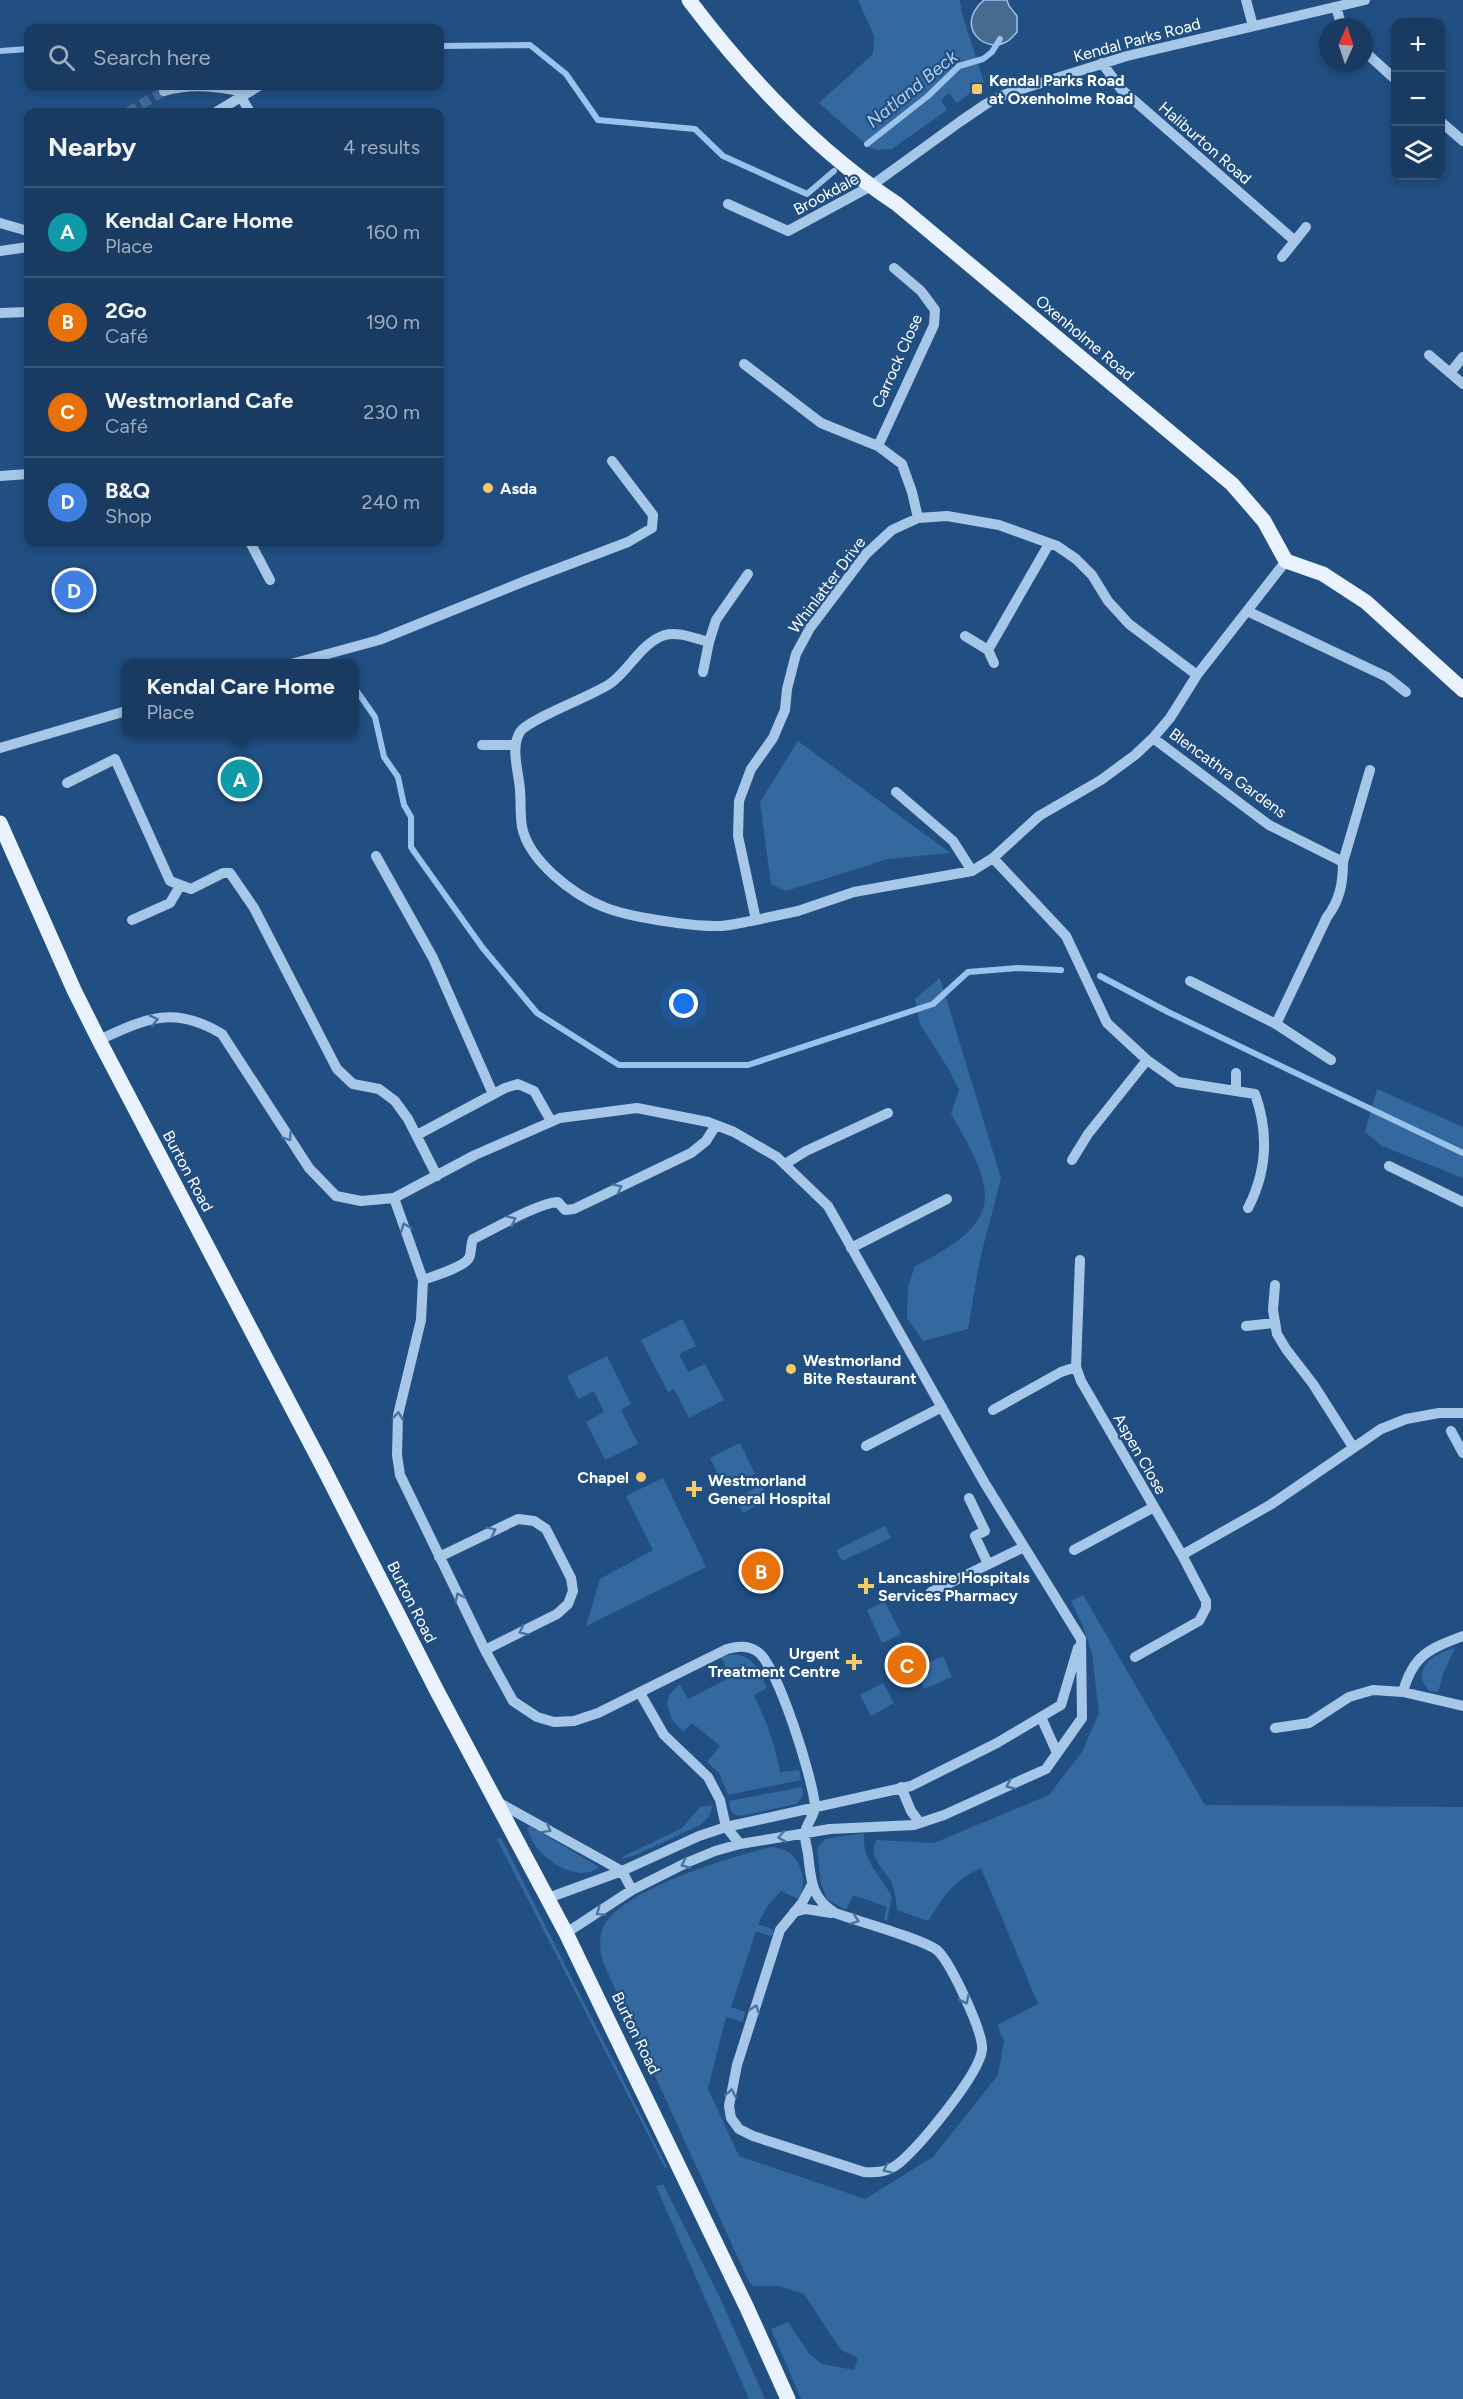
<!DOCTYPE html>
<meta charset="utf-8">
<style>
:root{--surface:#193b62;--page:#26466b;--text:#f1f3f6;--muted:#9fadbe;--line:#375577;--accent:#f5c868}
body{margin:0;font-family:Figtree,sans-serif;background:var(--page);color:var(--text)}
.controls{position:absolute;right:18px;top:18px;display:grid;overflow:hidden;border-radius:12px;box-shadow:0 3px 9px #0003}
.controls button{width:54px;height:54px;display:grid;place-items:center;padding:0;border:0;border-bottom:2px solid var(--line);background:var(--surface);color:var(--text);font:30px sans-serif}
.compass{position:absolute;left:1319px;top:18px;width:54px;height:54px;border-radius:50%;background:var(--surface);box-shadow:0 3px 9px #0003;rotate:3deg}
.you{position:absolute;left:684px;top:1004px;width:21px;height:21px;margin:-15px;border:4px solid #fff;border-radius:50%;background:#1a73e8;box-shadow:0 0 0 9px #1a73e833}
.badge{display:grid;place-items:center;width:39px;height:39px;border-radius:50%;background:var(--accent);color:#fff;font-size:20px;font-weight:700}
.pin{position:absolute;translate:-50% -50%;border:3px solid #fff;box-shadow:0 2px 6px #0006}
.popup{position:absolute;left:122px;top:659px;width:237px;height:78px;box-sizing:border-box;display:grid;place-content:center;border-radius:12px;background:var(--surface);filter:drop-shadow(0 2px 4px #0005);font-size:20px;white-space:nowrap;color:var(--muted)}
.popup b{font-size:22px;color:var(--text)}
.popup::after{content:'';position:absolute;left:50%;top:100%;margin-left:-12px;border:12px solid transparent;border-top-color:var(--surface)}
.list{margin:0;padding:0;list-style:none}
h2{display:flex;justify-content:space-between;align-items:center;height:78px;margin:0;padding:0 24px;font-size:26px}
h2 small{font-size:20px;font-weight:400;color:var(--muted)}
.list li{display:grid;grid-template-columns:39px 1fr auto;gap:18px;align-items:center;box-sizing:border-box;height:90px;padding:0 24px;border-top:2px solid var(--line)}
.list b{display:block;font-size:22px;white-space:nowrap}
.list p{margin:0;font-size:20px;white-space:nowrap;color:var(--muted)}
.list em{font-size:20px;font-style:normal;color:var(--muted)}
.icon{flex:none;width:33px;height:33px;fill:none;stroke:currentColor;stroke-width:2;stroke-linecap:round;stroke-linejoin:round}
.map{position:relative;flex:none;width:1463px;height:2399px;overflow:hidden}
.search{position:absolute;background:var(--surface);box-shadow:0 3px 9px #0003;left:24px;top:24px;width:420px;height:66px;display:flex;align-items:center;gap:15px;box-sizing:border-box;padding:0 21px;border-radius:12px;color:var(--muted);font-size:22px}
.panel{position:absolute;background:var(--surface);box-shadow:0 3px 9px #0003;left:24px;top:108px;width:420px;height:438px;border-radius:12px}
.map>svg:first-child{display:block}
</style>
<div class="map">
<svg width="1463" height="2399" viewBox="0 0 1463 2399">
<rect width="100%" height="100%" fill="#214f82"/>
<path fill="#3469a0" d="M858,0h102l2,14 22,68 -27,21 -8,-10 -8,7 6,10 -55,39 -15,1 -8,-3 -50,-44 54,-49 1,-18z
M798,741l152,112 -62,6 -102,32 -15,-7 -11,-82z
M940,978l61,200 -21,81 -12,70 -45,12 -16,-23 1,-31 7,-21c90,-45 83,-72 36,-152l8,-24 -11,-22 -28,-44 -5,-25z
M1377,1089l86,38v51l-81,-32 -17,-14z
M682,1319l14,27 -17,8 9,18 17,-8 19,36 -35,18 -15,-29 -6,3 -27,-52z
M607,1356l24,48 -10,6 17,34 -33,16 -19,-38 18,-10 -10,-21 -16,8 -11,-23z
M740,1443l15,31 -30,15 -15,-31z
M663,1478l43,89 -120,59 14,-47 53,-29 -27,-54z
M761,1485l7,14 -25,14 -8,-14z
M885,1526l6,12 -49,23 -6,-11z
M1083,1595l122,210 258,2v592h-662l-30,-70 17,-7 22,33 12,9 32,6 4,-12 -17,-8 -37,-56 -26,-8h-24l-5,-4 -146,-320c-3,-12 -5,-24 1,-36 19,-37 128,-70 168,-79 19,2 29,13 31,33 0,7 0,13 -5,19l-17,-8 -13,14 -10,19 14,5 2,5 -4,2 -14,-5 -25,76 14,5 -2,10 -17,-5 -18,72 31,67 126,43 68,-42 65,-82 6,-34 -7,-16 41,-21 -57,-136c-26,11 -39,30 -53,53l-31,-11c-1,-10 -2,-19 -6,-28 -8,-16 -23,-23 -15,-42l58,3 115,-48 33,-43 17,-39 -7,-59 -10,-30 -11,-23z
M885,1602l16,32 -19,9 -15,-33z
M1455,1648l-12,26 -5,18 -9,-1 -7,-10c-2,-20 16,-28 33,-33z
M733,1654c21,2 27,17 34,34l-13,7c12,25 21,49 26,77l19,-2 2,10 -73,15 -9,-22 -12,-11 13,-16 -28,-23 -9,9 -12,-14 -4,-15 2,-8 11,-11 8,15 43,-22 -10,-20z
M943,1656l9,21 -28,12 -9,-21z
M883,1683l11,20 -23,13 -11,-21z
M802,1787l1,9 -6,8 -58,12c-8,-1 -9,-8 -10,-15z
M713,1805l-4,11 -9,9 -64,30 -15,4 3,-3 58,-28 18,-21z
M530,1826l69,41c-17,15 -48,-2 -60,-17 -6,-6 -9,-14 -12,-22z
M864,1833c-2,29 15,40 28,64l-5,24 -3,-2 3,-12 -34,-12 -6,14h-3l-17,-10 -6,-15 -4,-36 8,-9z
M501,1838l166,329 -2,1 -168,-329z
M663,2184l57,114 45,101h-16l-93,-213z"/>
<path fill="#486a8f" stroke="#9bc2ea" stroke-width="1.5" d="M984,0h23l2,6 8,10v16c-3,3 -7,8 -11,10 -20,12 -53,-15 -22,-42z"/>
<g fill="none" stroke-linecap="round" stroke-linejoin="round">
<path stroke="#9bc2ea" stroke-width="6" d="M440,46l90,-1 36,29 32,46 97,9 28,27 84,38 27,-23
M0,51l28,-2
M867,144l61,-48 31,-30 24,-7 9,-7 8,-13
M339,663v1
M354,687l21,30 9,40 14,20 6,28 7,12v30l4,6 67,94 55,66 82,52h129l185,-61 35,-32 50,-4 43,2
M1100,976l68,36 295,141"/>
<path stroke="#426995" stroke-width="10" stroke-dasharray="10 5" stroke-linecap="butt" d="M128,112l36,-21"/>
<path stroke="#a7c7e8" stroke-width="10" d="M1246,0l7,26
M1336,7l6,20
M1364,51l32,29
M1102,63l19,26 174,152
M164,91c27,-8 56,-5 83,2
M241,97l9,15
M216,112l43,-26
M1440,121l23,20
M728,204l60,27 83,-45 90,-65 25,-17 20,-10 121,-38 238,-56
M0,223l28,8
M0,251l28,-4
M1282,257l24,-30
M894,268l27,23 14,19 -1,15 -56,121 24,18 10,28 6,26
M0,313l28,-1
M1429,355l34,29
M744,364l77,59 57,23
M1450,373l13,-16
M0,476l28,-2
M250,542l20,38
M748,574l-32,46 -7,22c-13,-3 -31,-11 -44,-7 -23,7 -36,35 -54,48 -18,13 -83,36 -91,49 -10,16 -1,41 0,58 1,12 0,25 2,37 7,34 51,68 82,80 23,10 86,19 111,19 13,1 28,-4 41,-6
M1247,611l140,66 19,15
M965,636l23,14 6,13
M988,650l61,-106
M291,664l88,-24 146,-59 103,-39 24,-14 1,-13 -41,-54
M703,672l6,-30
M1197,675l-68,-51 -21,-23 -16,-26 -16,-16 -19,-13 -58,-21 -52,-9 -29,2 -26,12 -26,24 -56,74 -14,26 -9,35 -2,21 -12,28 -22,31 -12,32 -1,35 18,84 42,-9 56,-19 118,-21 21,-13 46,-42 62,-36 34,-25 18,-17 17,-20 27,-43 89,-114
M1153,738l116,87 74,37c0,21 -3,38 -16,55l-51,107
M482,745h33
M0,748l126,-37
M67,783l48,-24 55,122 21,8 32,-16h7l24,35 83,161 16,15 26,5 16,12 13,18 29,57
M896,792l57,49 19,30
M376,856l57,102 60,136
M993,858l73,78 41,87 40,37 31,22 77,12c14,39 12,77 -7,114
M1343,862l27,-92
M132,920l38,-17 10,-17
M1190,981l86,43 55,36
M99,1040c48,-22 75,-35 123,-6l87,134 27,28 25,5 33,-3 81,-43 85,-37 77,-10 71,14 26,10 43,25 51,49 156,276 97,157 1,79 -36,51 -102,46 -30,10 -84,4 -90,15 -25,7 -29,12 -54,27 -66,43
M1236,1073v16
M417,1135l88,-47 13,-4 16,7 17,30
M1072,1160l16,-26 59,-74
M785,1164l21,-13 82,-38
M1389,1166l74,36
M394,1198l29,82 -2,40 -23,95 -1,40 3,20 85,175 28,51 24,16 17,5 20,-1 24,-8 129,-64c11,-3 21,-4 31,3 20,15 55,127 57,154 0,9 -8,17 -10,26 -1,6 2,15 3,22 3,26 3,44 27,59 19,7 92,27 103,38 13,13 46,82 44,99 -3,25 -63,97 -84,114 -11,8 -21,9 -34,8l-111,-36 -14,-7 -8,-11 -2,-12 8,-41 43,-135 22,-27 9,-17
M851,1248l96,-49
M1080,1260l-4,107 5,14 101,174 24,46v7l-7,13 -64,36
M423,1280c11,-4 41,-13 46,-22 3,-6 1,-12 4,-19 21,-10 65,-36 85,-37l7,8 9,-1 117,-56 15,-12 10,-16
M1275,1285l-2,25 4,24 9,15 27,35 40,63
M1246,1326l28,-3
M993,1410l68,-38 15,-5
M1451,1431l12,22
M866,1446l76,-39
M969,1498l16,33 -10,5 13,28
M1074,1550l80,-43
M1182,1555l88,-50 111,-76 25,-10 33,-6h24
M439,1557l79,-38 16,2 12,8 25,49 2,13 -5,13 -11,10 -72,36
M931,1592l93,-45
M1403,1692c10,-37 26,-43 60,-56
M640,1693l24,42 44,42 12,23 6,27 14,17
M1041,1717l16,36
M1275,1728l34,-5 40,-26 24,-7 30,2 60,14
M901,1787l10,24 9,12
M496,1801l126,70 10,19
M548,1898l74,-27 77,-35 27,-9 185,-41 86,-43 64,-38 17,-57
M794,1912l12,-3 25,4"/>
<path stroke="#eaf2fe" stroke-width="15" d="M689,0c58,77 127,150 208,204l335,280 32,37 22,40 37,13 43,28 97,88
M0,823l74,167 25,50 225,429 113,222 129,242 181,375 41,91"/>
</g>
<defs><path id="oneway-chevron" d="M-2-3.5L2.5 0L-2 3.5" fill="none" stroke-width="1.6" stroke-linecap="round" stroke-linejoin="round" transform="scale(1.5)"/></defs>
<g stroke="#4973a1">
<use href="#oneway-chevron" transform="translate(154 1020) rotate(-13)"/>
<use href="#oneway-chevron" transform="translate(288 1137) rotate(56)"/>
<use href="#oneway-chevron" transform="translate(618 1188) rotate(-26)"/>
<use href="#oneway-chevron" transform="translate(512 1220) rotate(-26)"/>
<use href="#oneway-chevron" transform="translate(405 1227) rotate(-111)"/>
<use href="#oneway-chevron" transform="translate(398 1416) rotate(-83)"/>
<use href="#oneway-chevron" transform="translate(492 1531) rotate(-26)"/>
<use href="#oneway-chevron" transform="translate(459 1597) rotate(-116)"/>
<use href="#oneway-chevron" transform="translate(523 1631) rotate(154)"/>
<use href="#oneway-chevron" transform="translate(1010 1785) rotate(156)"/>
<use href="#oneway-chevron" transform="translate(547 1829) rotate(29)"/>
<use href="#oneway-chevron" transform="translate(782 1837) rotate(170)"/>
<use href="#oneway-chevron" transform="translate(685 1864) rotate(156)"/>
<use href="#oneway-chevron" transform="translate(600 1912) rotate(145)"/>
<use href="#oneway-chevron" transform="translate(855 1920) rotate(19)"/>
<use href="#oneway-chevron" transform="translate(965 2000) rotate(65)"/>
<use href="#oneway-chevron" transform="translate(755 2009) rotate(-72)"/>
<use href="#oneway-chevron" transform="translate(731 2093) rotate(-80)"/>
<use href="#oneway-chevron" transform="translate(887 2169) rotate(156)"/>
</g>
<g fill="#f5c868" stroke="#214f82" stroke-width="2">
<rect x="971" y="83" width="12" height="12" rx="3"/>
<circle cx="488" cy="488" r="6"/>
<circle cx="791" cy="1369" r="6"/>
<circle cx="641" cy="1477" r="6"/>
<path d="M691 1480h6v6h6v6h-6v6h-6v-6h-6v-6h6z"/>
<path d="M863 1577h6v6h6v6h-6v6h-6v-6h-6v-6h6z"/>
<path d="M851 1653h6v6h6v6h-6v6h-6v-6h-6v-6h6z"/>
</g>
<g text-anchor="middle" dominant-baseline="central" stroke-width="4.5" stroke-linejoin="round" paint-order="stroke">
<g font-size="16" fill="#fff" stroke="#214f82">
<text transform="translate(1137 40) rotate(-15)">Kendal Parks Road</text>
<text transform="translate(1205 143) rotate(41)">Haliburton Road</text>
<text transform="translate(826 194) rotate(-28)">Brookdale</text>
<text transform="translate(1085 338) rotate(40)">Oxenholme Road</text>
<text transform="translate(897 361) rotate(-66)">Carrock Close</text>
<text transform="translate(827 585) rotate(-53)">Whinlatter Drive</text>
<text transform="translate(1228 773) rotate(36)">Blencathra Gardens</text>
<text transform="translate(188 1171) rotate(62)">Burton Road</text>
<text transform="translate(1140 1454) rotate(60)">Aspen Close</text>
<text transform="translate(412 1602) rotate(63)">Burton Road</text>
<text transform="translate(636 2033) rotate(64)">Burton Road</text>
</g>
<g font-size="16" font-weight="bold" fill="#fff" stroke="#214f82" text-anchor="start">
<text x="989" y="80">Kendal Parks Road<tspan x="989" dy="18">at Oxenholme Road</tspan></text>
<text x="500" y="488">Asda</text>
<text x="803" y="1360">Westmorland<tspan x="803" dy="18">Bite Restaurant</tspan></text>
<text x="629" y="1477" text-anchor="end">Chapel</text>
<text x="708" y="1480">Westmorland<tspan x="708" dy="18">General Hospital</tspan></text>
<text x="878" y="1577">Lancashire Hospitals<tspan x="878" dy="18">Services Pharmacy</tspan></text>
<text x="840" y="1653" text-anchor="end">Urgent<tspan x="840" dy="18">Treatment Centre</tspan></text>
</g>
<g font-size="18" font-style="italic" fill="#b3d1f0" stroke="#214f82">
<text transform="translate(912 89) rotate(-39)">Natland Beck</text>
</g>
</g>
</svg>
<div class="controls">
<button>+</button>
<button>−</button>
<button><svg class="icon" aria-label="layers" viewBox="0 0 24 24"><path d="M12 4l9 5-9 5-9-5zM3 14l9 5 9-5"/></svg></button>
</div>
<svg class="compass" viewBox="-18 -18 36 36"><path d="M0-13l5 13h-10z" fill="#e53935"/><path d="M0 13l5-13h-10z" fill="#9fadbe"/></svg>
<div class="you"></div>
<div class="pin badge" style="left:240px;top:779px;background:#0f9aa8">A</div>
<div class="popup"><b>Kendal Care Home</b>Place</div>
<div class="pin badge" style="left:761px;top:1571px;background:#e8710a">B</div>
<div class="pin badge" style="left:907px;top:1665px;background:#e8710a">C</div>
<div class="pin badge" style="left:74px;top:590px;background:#3f7fe0">D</div>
<div class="search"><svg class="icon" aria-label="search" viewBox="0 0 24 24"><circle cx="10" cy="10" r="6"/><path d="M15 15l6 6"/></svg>Search here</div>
<section class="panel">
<h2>Nearby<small>4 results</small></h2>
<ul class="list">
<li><span class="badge" style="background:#0f9aa8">A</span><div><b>Kendal Care Home</b><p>Place</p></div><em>160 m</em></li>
<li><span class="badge" style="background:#e8710a">B</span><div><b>2Go</b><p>Café</p></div><em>190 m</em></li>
<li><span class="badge" style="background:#e8710a">C</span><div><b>Westmorland Cafe</b><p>Café</p></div><em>230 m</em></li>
<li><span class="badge" style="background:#3f7fe0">D</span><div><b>B&amp;Q</b><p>Shop</p></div><em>240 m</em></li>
</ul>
</section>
</div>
